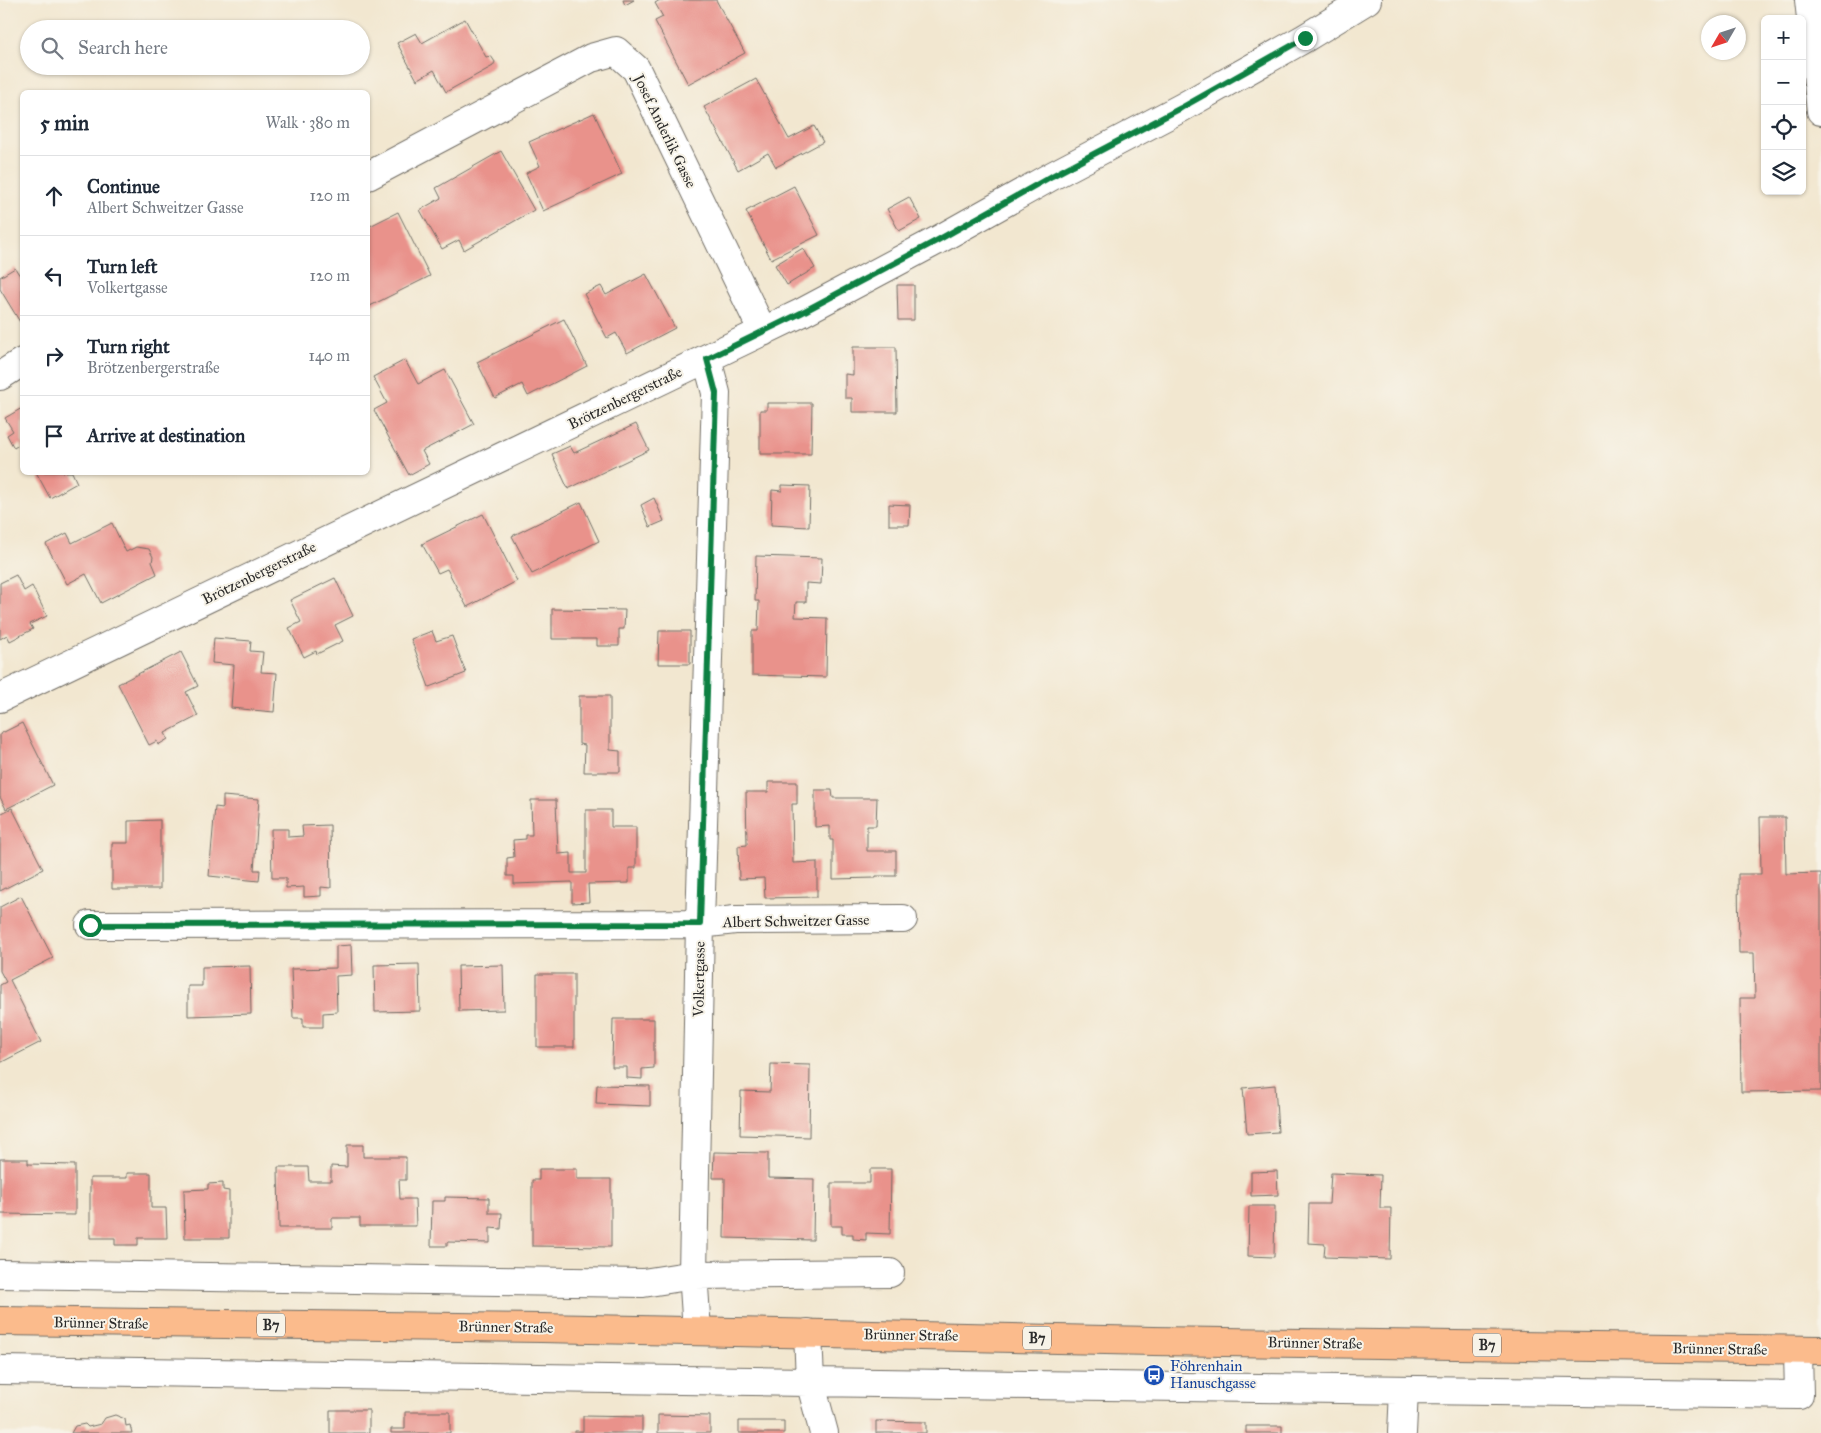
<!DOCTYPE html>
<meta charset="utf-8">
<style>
:root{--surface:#fff;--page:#f2f2f3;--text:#1f2937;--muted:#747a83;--line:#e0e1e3}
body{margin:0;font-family:"IM FELL Great Primer",serif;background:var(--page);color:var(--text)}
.controls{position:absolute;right:15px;top:15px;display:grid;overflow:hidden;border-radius:8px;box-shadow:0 1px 4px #0004}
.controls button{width:45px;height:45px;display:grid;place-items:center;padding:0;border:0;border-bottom:1px solid var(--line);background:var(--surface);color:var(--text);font:25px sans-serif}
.compass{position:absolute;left:1701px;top:15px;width:45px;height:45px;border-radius:50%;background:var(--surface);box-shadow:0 1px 4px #0004;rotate:231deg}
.stop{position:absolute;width:15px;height:15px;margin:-11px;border:4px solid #0b8043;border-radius:50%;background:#fff}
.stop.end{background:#0b8043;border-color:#fff;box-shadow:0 1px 5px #0008}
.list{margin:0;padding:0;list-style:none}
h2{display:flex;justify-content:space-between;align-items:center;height:65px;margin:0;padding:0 20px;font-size:21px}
h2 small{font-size:16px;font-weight:400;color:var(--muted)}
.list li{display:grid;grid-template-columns:32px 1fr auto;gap:15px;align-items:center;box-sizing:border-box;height:80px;padding:0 20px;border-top:1px solid var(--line)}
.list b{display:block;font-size:19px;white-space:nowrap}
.list p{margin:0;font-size:16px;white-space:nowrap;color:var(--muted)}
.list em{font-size:16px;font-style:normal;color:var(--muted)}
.icon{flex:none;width:28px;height:28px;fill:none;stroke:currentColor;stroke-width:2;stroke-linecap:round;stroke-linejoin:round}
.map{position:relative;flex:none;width:1821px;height:1433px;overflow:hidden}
.search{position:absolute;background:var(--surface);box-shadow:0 1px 4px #0004;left:20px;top:20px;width:350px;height:55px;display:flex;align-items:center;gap:12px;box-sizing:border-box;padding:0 18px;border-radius:28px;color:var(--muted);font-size:19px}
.panel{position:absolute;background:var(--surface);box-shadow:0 1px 4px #0004;left:20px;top:90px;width:350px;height:385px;border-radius:8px}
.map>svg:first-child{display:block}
</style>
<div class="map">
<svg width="1821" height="1433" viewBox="0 0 1821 1433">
<rect width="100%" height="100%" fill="#f7f3e8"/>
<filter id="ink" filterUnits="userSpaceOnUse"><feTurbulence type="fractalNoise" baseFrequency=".02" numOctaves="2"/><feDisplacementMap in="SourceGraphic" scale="10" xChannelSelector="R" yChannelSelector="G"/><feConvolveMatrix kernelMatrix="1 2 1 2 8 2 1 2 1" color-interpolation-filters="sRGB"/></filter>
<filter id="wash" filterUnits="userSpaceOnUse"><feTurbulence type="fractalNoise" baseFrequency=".0096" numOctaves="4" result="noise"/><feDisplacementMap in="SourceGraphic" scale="20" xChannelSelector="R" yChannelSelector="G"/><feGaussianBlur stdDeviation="1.12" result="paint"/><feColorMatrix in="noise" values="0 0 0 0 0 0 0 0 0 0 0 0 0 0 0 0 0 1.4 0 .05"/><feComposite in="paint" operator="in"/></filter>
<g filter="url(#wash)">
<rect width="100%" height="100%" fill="#f2e7d0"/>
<g id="blocks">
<path fill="#e9928b" d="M623,0h11l-9,5z
M660,0h56l29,53 -57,31 -33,-63 8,-4 -8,-14z
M465,19l21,38 5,-1 4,6 -2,4 -47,26 -12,-22 -17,10 -20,-37 19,-10 6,10z
M756,79l33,60 25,-13 9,16 -47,25 -8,-14 -30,17 -34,-63z
M594,113l28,61 -79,37 -17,-38 14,-7 -11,-24z
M501,151l33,59 -70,40 -5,-10 -17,9 -22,-39 21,-12 -5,-10z
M794,186l25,49 -48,24 -25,-48z
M909,197l12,22 -22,12 -12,-22z
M398,212l32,64 -62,31v-80z
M803,248l12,20 -28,17 -12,-20z
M15,268l5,8 2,-1v45l-2,2 -20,-33v-12z
M646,274l29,54 -48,25 -11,-20 -9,5 -23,-44 17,-8 5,9z
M897,285h17v35h-16z
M564,319l23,47 -59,30 -6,-12 -27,14 -18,-36z
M853,347h43l1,65h-45v-14h-7v-24l8,1z
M405,360l13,24 27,-14 29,54 -52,27 7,13 -20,11 -35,-65 13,-7 -14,-26z
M767,403h45l-1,51h-51v-44h7z
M22,408v41l-2,-5 -6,4 -7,-13 6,-4 -8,-13z
M636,424l13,26 -81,39 -16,-35 18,-8 4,7z
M36,472h36l5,11 -27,15z
M782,485l28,1 -1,41 -38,-2 1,-35 10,1z
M654,498l10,23 -14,6 -9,-22z
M581,502l18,39 -67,33 -20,-38z
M889,504l21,1 -1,20h-20z
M483,514l34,67 -50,26 -20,-38 -9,4 -16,-29z
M112,523l14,29 10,-5 13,2 4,8 -1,5 5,12 -56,29 -15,-29 -19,10 -21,-40 21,-11 5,10z
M756,556l66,2 -1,26 -15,-1v19h-10l-1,15 32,1 -1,59 -74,-2v-44h6l1,-30h-4z
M16,575l8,16 8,-5 15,30 -17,8 3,5 -23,12 -3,-6 -7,4v-56z
M335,578l18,38 -18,9 8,16 -26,13 -1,-3 -12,6 -15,-29 12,-6 -11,-22z
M552,609l73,1 -1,19h-5v17h-22v-7h-45z
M432,631l4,10 16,-5 14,37 -37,14 -18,-48z
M659,631h31v33h-32z
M214,638l37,3 -1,10 13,1 -2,20 16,1 -3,39 -43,-4 3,-43 -22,-2z
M181,652l17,34 -12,6 12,24 -33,17 3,6 -10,6 -1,-4 -8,4 -31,-61z
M579,696h31v54l10,1v21h-36l1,-27 -6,-1z
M22,723l31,62 -47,24 -6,-12v-63z
M768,782h29v22h-5l1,59 24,-1v35l-52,1 -1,-20 -25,1 -1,-33 9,-1 -1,-53h22z
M815,790h17l1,8h44l-1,28h-9v25h29v25h-20v2l-43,1v-39h-3v-14l-15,1z
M223,796l36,3 -5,71h6l-1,11 -50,-5 6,-69 8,1z
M531,800h25l2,54 13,-1v20h15v-63h25v17h25v41h-7v15l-41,1 1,18 -17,1v-21l-58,2v-8h-7v-18l7,-1 -1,-17 13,-1v-4h6z
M12,808l31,61 -43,22v-77z
M1760,817h25l1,57 35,-1v218l-80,1 -1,-94h15l-1,-45h-15l-1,-79h23z
M160,820v69h-48v-46h16v-22z
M330,825l1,63 -10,-1v9l-17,1v-10l-18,1v-10h-14l-1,-49h17v8l15,-1 -1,-10z
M21,896l32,62 -43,22 31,62 -41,21v-78l6,-3 -6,-11v-64z
M351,945l1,30 -16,1 1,36 -14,1v14h-20v-9h-10l-2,-49 45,-1v-22z
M419,964l1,47 -45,1 -1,-47z
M503,965l1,45 -45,1 -1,-45z
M250,966l1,48 -63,2v-30h14v-19z
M537,974h37v73h-37z
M613,1019h41v49l-12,1v10l-15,-1v-11h-15z
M771,1064l39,1 -1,72 -69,-2 1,-44 29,1z
M597,1085l53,1v20l-54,-2z
M1275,1085l3,47 -31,2 -4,-46z
M347,1145h16v12h43v23h-7l1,19h15l1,27h-56v-8h-28v10h-53l-1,-61h30l1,14h22v-15l16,1z
M714,1152l54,1v25l46,1 -1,61 -89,-2 1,-60h-12z
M0,1159h28v5l47,1v50l-75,-1z
M539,1169h38v10h34v68l-79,-1v-66h7z
M870,1169h21l-1,65 -24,-1v7l-13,-1v-5h-11v-8h-11v-43h39z
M1277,1171l1,24 -27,1v-24z
M127,1173h24v35h15l1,30h-29v7h-23v-7h-25v-60h37z
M1331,1173l50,2 -1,33h11l-1,51 -66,-2 1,-13 -17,-1 1,-39h20z
M223,1183v7l6,1v47h-44l-1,-48 24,-1v-5z
M445,1197l44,1v15h13l-1,16 -11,-1v15l-43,-1v4h-16l1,-45h13z
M1249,1206h26l-1,51 -26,-1z
M330,1410h39v23h-39z
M405,1412h45v21h-59v-4h14z
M115,1415l10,4 1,7 4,-1 2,8h-61l4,-7 10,-2 3,3 13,-3 4,-6z
M658,1415l52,1v17h-52z
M583,1416l59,1v16h-67v-2h8z
M739,1421h45v12h-45z
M876,1421l50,1v11h-50z
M1246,1426h36v7h-36z"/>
</g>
</g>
<g filter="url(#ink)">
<use href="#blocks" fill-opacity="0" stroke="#716d65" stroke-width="1"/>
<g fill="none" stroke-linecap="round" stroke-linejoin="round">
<g stroke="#716d65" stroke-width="30">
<path id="minor" d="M1809,0l12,111
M368,176l223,-118 25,-7 20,18 127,263
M0,376l22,-14
M0,698l801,-385 137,-73 114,-64 129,-68 124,-70 62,-38
M90,925l610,-1 35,-4 168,-1
M0,1274l643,9 51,-8 196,-2
M697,1331l-4,-59 7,-348 16,-531 -9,-34
M808,1333l2,48 14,52
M0,1370c600,8 1199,19 1799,25l-1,-44
M1402,1433l2,-42"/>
</g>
<g stroke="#716d65" stroke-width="30">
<path id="major" d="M0,1321l541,7 612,13 668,9"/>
</g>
<use href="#minor" stroke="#fff" stroke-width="28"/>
<use href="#major" stroke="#fbbb8c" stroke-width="28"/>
</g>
</g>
<g fill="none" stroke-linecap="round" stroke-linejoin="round" filter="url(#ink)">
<path stroke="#0b8043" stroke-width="6" d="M90,925l610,-1 16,-531 -9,-34 94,-46 137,-73 114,-64 129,-68 124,-70"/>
</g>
<defs>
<g id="bus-disc" transform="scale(1.125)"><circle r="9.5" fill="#1a4fb4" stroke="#f7f3e8"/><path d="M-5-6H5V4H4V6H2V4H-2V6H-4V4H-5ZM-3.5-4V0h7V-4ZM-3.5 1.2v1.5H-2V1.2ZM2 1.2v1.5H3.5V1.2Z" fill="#fff"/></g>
</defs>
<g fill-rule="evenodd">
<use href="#bus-disc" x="1154" y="1375"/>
</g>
<g text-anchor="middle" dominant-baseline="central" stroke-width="4" stroke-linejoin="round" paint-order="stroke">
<g fill="#f7f3e8" stroke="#686764" stroke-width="1">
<rect x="257" y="1313.5" width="28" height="23" rx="4"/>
<rect x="1023" y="1326.5" width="28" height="23" rx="4"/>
<rect x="1473" y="1333.5" width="28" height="23" rx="4"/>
</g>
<g font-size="14" font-weight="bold" fill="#2b2b2b">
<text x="271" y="1325">B7</text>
<text x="1037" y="1338">B7</text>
<text x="1487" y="1345">B7</text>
</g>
<g font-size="15" fill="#2b2b2b" stroke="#f7f3e8">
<text transform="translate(665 131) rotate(64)">Josef Anderlik Gasse</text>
<text transform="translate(625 398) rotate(-26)">Brötzenbergerstraße</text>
<text transform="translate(259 573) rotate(-26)">Brötzenbergerstraße</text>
<text transform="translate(796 921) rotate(-1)">Albert Schweitzer Gasse</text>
<text transform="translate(699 979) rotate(-89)">Volkertgasse</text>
<text transform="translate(101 1323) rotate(1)">Brünner Straße</text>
<text transform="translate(506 1327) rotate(1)">Brünner Straße</text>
<text transform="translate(911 1335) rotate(1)">Brünner Straße</text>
<text transform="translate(1315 1343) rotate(1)">Brünner Straße</text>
<text transform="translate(1720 1349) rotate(1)">Brünner Straße</text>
</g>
<g font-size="15" fill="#164399" stroke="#f7f3e8" text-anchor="start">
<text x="1170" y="1366">Föhrenhain<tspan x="1170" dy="17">Hanuschgasse</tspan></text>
</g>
</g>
</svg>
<div class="controls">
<button>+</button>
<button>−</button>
<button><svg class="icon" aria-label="locate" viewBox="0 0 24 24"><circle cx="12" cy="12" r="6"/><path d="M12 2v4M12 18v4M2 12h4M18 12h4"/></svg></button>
<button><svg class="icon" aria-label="layers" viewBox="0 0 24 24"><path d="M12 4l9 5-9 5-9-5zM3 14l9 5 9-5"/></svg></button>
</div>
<svg class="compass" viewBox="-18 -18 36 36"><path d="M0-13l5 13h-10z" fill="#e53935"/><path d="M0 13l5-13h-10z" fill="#747a83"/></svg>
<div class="stop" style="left:90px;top:925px"></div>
<div class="stop end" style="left:1305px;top:38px"></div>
<div class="search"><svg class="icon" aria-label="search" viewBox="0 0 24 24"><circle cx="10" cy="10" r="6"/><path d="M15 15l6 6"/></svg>Search here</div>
<section class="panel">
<h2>5 min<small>Walk · 380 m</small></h2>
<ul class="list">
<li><svg class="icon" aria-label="ahead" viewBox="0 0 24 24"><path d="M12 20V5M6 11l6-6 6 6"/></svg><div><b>Continue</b><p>Albert Schweitzer Gasse</p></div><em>120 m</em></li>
<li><svg class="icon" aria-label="left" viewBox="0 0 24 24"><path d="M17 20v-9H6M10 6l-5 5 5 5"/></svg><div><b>Turn left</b><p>Volkertgasse</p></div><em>120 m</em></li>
<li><svg class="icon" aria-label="right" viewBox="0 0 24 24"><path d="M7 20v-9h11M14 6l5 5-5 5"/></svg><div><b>Turn right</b><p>Brötzenbergerstraße</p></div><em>140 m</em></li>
<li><svg class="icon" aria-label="arrive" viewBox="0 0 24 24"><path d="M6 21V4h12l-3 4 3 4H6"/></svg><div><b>Arrive at destination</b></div></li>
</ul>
</section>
</div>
